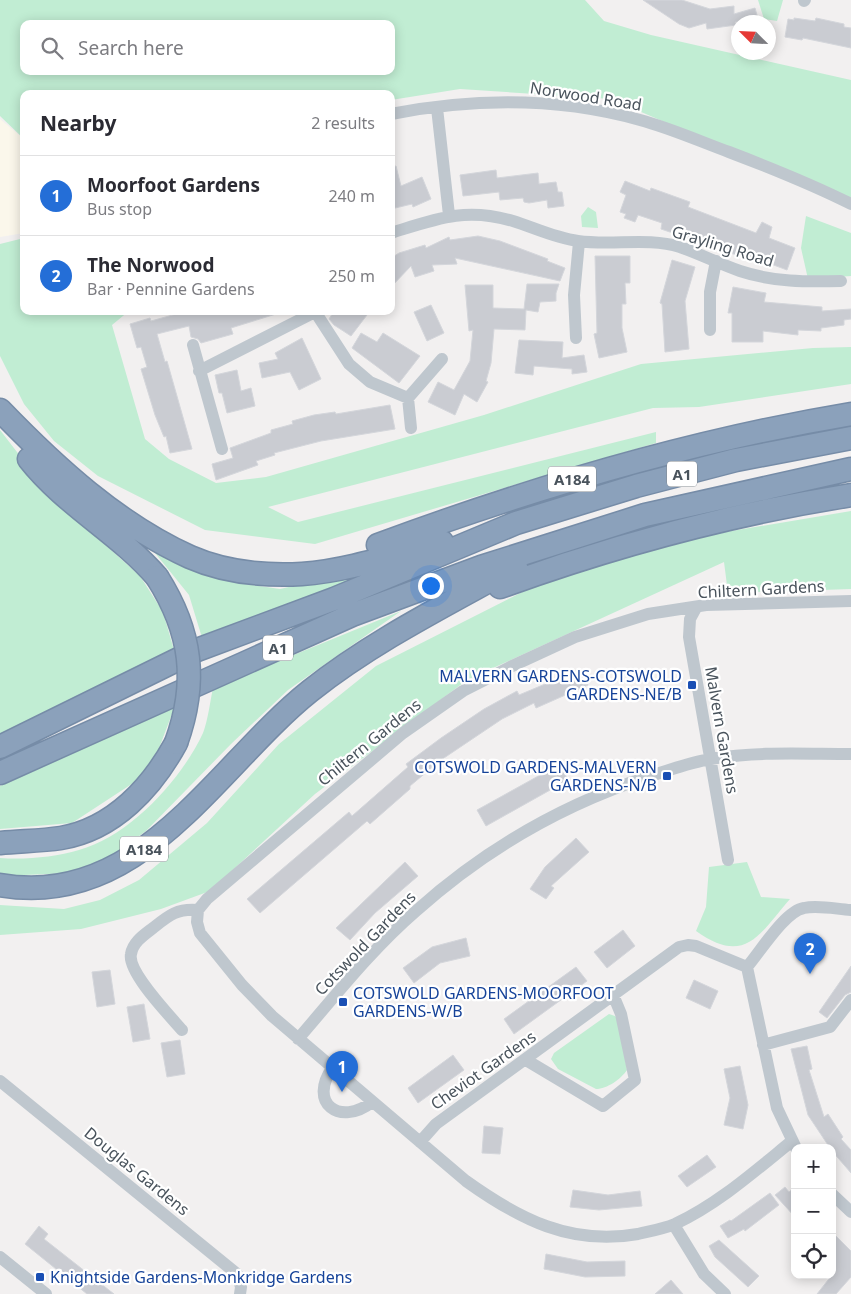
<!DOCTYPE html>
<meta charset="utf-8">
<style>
:root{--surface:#fff;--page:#f2f2f3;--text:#2b2b33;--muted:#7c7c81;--line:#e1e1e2;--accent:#246ed7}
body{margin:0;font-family:"Noto Sans",sans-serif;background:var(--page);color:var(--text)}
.controls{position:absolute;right:15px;bottom:15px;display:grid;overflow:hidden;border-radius:10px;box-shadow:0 2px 12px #0003}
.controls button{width:45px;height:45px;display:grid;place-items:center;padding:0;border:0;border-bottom:1px solid var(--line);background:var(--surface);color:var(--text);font:25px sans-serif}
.compass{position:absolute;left:731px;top:15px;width:45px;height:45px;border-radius:50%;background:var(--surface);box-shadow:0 2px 12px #0003;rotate:294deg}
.you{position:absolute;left:430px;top:585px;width:18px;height:18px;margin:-12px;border:4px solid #fff;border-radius:50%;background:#1a73e8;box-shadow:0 0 0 8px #1a73e833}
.badge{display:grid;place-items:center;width:32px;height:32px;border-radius:50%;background:var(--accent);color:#fff;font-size:16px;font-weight:700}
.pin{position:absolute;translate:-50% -41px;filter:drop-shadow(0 1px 2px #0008)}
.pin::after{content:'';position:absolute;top:26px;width:18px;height:15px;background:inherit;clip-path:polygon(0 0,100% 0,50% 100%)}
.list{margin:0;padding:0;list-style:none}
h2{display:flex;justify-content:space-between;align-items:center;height:65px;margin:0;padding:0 20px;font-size:21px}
h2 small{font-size:16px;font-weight:400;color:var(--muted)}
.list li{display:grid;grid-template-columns:32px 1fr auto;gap:15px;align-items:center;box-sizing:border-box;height:80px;padding:0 20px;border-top:1px solid var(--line)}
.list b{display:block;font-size:19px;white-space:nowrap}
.list p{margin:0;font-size:16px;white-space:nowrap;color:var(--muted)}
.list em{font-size:16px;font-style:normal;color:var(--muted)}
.icon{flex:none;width:28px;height:28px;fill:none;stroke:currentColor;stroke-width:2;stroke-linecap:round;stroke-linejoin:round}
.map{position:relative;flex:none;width:851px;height:1294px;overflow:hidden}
.search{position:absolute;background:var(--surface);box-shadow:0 2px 12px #0003;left:20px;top:20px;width:375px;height:55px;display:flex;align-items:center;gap:12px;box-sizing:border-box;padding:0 18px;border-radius:10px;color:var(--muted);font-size:19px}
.panel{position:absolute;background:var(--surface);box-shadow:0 2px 12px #0003;left:20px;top:90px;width:375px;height:225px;border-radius:10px}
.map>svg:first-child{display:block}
</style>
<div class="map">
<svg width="851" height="1294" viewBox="0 0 851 1294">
<rect width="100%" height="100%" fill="#f2f0f0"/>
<path fill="#fbf7eb" d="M0,119l24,20v94l-24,4z"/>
<path fill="#c1edd3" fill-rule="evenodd" d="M0,0h585l19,21 47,14 200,45v122l-240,-103 -151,-10 -69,11v-6h-367v45l-24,-23zM24,24h367v47h-367z
M758,0h25l-6,21 -13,-2z
M588,207l8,5 2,16 -16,-1 -1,-11z
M806,216l45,17v43l-43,3 -7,-31z
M24,238v73h105l-17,14 33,114 24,20 47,24 50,-6 218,-62 157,-51 172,-16 38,-1v37l-152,23 -46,1 -385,99 30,15 358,-90v11l-341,101 -110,-14 -107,-54 -44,-35 -30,-37 -24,-48v-112z
M0,430l51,66 89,80 23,36 11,38 -174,84z
M851,511v78l-123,4 -4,-31 -257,118 -152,114 -105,97 -49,18 -80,20 -81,6v-30l64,4 36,-9 39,-20 68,-57 72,-79 97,-78 178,-90 136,-38z
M147,543l26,15 59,24 48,7 75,-17 2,6 -154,63 -14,-46z
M401,611l-113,79 -57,54 -85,87 -36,26 -38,16 -72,3v-18c25,2 55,-1 79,-8 51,-14 102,-70 124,-117 5,-13 7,-31 10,-45z
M175,706l-25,66 -78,51 -72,6v-43z
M747,862l14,35 29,2c-31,36 -45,67 -94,32l10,-24 3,-40z
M609,1014l6,2 3,4 9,50c-6,9 -20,19 -31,19l-38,-20 -7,-10 3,-6z"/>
<path fill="#caccd2" stroke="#d4d6db" d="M643,0h39l28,9 24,-3v8l21,-6 4,14h-24l1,3 -29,4 -1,-6 -17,5 -10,-4z
M794,18l21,3 1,-3 28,6v3l7,1v20l-48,-10 -1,2 -17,-3 3,-18 6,1z
M396,166l5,20 21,-9 9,22 -18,8 -1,-3 -21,5v-42z
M496,170l1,8 41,-5 1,11 17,-2 2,10h4l2,14 -16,2 -1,-8 -18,3 -5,-1 -1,-4 -23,2 -1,-8 -36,4 -3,-21z
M625,181l25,10 1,-3 39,14 -2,5 68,26 6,-11 10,5 -3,11 26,10 -8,22 -24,-9 -21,-4 -81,-28 1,-6 -24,-8 -3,7 -11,-4 2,-4 -6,-2 6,-17 -6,-3z
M478,236l22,5 48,18 -1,2 18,7 -5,13 -105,-23 2,6 -25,1 2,6 -19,6 -4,-11 -20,21v-29l8,-5 26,-8 1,3 23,-11 1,3z
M595,256h35v27h-5l1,21h-4v24l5,24 -28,6 -5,-24 3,-1z
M672,260l23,7 -10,34 4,48 -24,3 -3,-48 -2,-1z
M527,284h32l-3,9v8l-16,1 -2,10 -12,-2 -1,20 -31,-1 -3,34 -5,18 2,1 -11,20 -13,-8 -9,21 -27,-13 10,-20 16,8 16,-29 3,-31 -4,1 -4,-46h28v23l31,1z
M733,287l33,6 -2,9 58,5v4l29,-2v10l-7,1v5l-23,3v3l-23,-1v5l-35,-4v11h-31v-29h-4z
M431,305l13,28 -17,8 -13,-29z
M187,311h89v3l-45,14 2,6 -32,9 -3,-4 -7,-2 -2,-11 -32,8 8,28 2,-1 25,88 -22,4 -4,-17 -2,1 -9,-22 -14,-46 6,-2 -6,-20 -4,1 -7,-24 20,-6 1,3z
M334,311h36l-19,25 -17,-11 -5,-6z
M361,333l16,9 6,-9 37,23 -21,27 -47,-35z
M302,338l19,41 -22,11 -9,-18 -28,6 -3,-15 19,-4 -3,-6z
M519,340l44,2 -1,16 22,-3 3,17 -15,2v-5l-38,-3 -1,9 -18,-2z
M237,370l4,21 10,-3 4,18 -28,7 -5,-20h-3l-4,-18z
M390,405l5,24 -74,12 -47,12 1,2 -19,6 2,4 -42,15 -4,-16 21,-6 -3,-10 41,-15v-3l22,-6 -1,-3 22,-6 21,-3 1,2z
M581,669l7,16 -52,23 -2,-5 -32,16 -61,41 -31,26v3l-40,35 -3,-3 -107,92 -13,-14 102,-87 3,4 56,-49 -2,-3 35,-26 43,-29 33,-18 2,4z
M560,764l8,16 -82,46 -9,-16z
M576,838l13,14 -38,34 3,2 -8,11 -16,-10 15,-22z
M405,862l13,14 -43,37 -25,27 -14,-12z
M623,930l12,16 -28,22 -13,-16z
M466,938l4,18 -30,7 -26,20 -11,-15 29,-21z
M851,966v26l-6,3 -18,23 -8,-6z
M576,967l11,14 -73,53 -10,-15z
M110,970l5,34 -18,3 -5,-35z
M694,980l24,11 -8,18 -24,-11z
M144,1004l6,35 -17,3 -6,-35z
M180,1040l5,34 -18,3 -6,-34z
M807,1046l5,23 -3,1 15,47 4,-3 15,23 -2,2 10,11v23l-19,-22v-3h-2l-22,-33 -17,-66z
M453,1055l11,15 -46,33 -10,-15z
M740,1066l8,39 -5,24 -19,-4 6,-27 -6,-29z
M484,1126l19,2 -3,26 -18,-1z
M707,1155l9,12 -29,20 -9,-11z
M785,1187l4,5 6,-5v30l-20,-22z
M573,1190l35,5 32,-4 2,15 -43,4 -29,-3z
M770,1193l9,12 -34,26 -1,-2 -16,9 -8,-12 10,-6 1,1z
M39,1226l9,8 -4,5 70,55h-27l-62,-50z
M832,1232l19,19v26l-15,17h-19l15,-19z
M719,1240l40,36 -11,11 -33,-30 -6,-11z
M546,1254l41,8 38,-1v15l-40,1 -41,-8z
M671,1280l12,14h-28z"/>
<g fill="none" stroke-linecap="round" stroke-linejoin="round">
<g stroke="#768ca7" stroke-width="25">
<path id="highway" d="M0,410c55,57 117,114 190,147 34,15 75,19 112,17 46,-3 94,-20 140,-32
M29,459c36,46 90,74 128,118
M378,545c154,-57 311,-104 473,-131
M500,587c113,-41 232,-73 351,-92
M0,747l197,-97 137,-51 182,-76 120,-37 100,-26 115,-22
M0,773l352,-158 129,-48 164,-52 206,-46
M0,843c20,-2 41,-2 61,-5 53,-9 91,-51 115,-95
M0,885c141,25 216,-119 310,-194 63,-50 136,-86 206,-125"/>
</g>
<path stroke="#bfc7ce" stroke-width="12" d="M804,1l1,-1
M437,108l12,107
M391,114c83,-16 167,-17 249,6 30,8 59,21 89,32 42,16 82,32 122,52
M391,233c45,-14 74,-26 122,-12 22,7 42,17 65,20 34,5 69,-4 102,6 20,7 40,17 60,24 33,11 66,11 101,10
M316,313l33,51 21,18 38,16 34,-39
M710,330v-38l6,-31
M576,338l-2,-43 5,-53
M193,345l29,104
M199,371l118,-60
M408,398l3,30
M696,608l-6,11 -1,18 39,223
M198,910l-1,12 3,11 42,52 30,31 194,165c53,38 105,65 172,53 13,-3 25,-5 37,-10 43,-20 80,-53 117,-83
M198,910l9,-11 196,-166 60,-42 47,-24 65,-30 73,-23 58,-9 145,-4
M747,967l30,141 19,40
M747,967c13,-15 38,-56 57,-59 14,-3 32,1 47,2
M182,1030c-12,-14 -55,-58 -51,-76 2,-12 13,-19 22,-26 15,-12 24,-20 45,-18
M298,1039c38,-44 74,-90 118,-128 68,-61 148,-107 234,-135 20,-6 41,-14 61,-17 46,-8 94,-5 140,-5
M763,1045l67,-18 21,-27
M526,1060l77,46 32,-26 -14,-66 -7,-17
M333,1067c-26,36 7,60 39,35
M0,1081l237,193 4,13 -1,7
M420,1142l16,-18 243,-177 9,-2 8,1 51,21
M832,1194l19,18
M674,1225l30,49 21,20
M0,1257l46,37"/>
<use href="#highway" stroke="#8ba1bb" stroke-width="22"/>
<g stroke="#768ca7" stroke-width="25" stroke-linecap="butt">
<path id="highway-bridge" d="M157,577c35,55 41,105 19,166"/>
</g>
<use href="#highway-bridge" stroke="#8ba1bb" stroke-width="22"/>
</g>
<g fill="#1a4fb4" stroke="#fff" stroke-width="2">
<rect x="687" y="680" width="10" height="10" rx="2.5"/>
<rect x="662" y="771" width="10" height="10" rx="2.5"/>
<rect x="338" y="997" width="10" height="10" rx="2.5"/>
<rect x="35" y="1272" width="10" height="10" rx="2.5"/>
</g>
<g text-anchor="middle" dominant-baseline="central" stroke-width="4.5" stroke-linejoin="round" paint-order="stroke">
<g fill="#fff" stroke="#80878d" stroke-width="1">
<rect x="667" y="461.5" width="30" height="25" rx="4"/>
<rect x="548" y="466.5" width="48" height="25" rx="4"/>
<rect x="263" y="635.5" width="30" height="25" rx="4"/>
<rect x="120" y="836.5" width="48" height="25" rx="4"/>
</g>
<g font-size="15" font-weight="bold" fill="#49535c">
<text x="682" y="474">A1</text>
<text x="572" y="479">A184</text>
<text x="278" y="648">A1</text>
<text x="144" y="849">A184</text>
</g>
<g font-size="16" fill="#49535c" stroke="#fff">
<text transform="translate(586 96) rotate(9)">Norwood Road</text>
<text transform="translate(723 246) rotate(17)">Grayling Road</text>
<text transform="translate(761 589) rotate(-3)">Chiltern Gardens</text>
<text transform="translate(722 730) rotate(80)">Malvern Gardens</text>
<text transform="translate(369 742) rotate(-39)">Chiltern Gardens</text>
<text transform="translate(365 943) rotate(-46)">Cotswold Gardens</text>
<text transform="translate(483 1070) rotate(-35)">Cheviot Gardens</text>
<text transform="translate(137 1171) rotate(39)">Douglas Gardens</text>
</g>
<g font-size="16" fill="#164399" stroke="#fff" text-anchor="end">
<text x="682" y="676">MALVERN GARDENS-COTSWOLD<tspan x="682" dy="18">GARDENS-NE/B</tspan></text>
<text x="657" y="767">COTSWOLD GARDENS-MALVERN<tspan x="657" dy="18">GARDENS-N/B</tspan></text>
<text x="353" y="993" text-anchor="start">COTSWOLD GARDENS-MOORFOOT<tspan x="353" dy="18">GARDENS-W/B</tspan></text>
<text x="50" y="1277" text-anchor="start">Knightside Gardens-Monkridge Gardens</text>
</g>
</g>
</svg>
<div class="controls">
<button>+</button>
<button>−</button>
<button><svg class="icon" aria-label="locate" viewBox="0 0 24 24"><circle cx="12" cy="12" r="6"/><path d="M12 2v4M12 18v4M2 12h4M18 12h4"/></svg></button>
</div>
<svg class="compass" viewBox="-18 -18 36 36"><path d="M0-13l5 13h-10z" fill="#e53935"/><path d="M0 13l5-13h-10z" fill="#7c7c81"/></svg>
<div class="you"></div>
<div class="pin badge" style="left:342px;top:1092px">1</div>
<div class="pin badge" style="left:810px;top:974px">2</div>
<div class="search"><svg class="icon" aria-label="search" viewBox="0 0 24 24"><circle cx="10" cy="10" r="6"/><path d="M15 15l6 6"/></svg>Search here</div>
<section class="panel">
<h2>Nearby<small>2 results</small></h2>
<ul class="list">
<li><span class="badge">1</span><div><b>Moorfoot Gardens</b><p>Bus stop</p></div><em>240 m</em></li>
<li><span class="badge">2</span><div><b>The Norwood</b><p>Bar · Pennine Gardens</p></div><em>250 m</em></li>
</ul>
</section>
</div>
